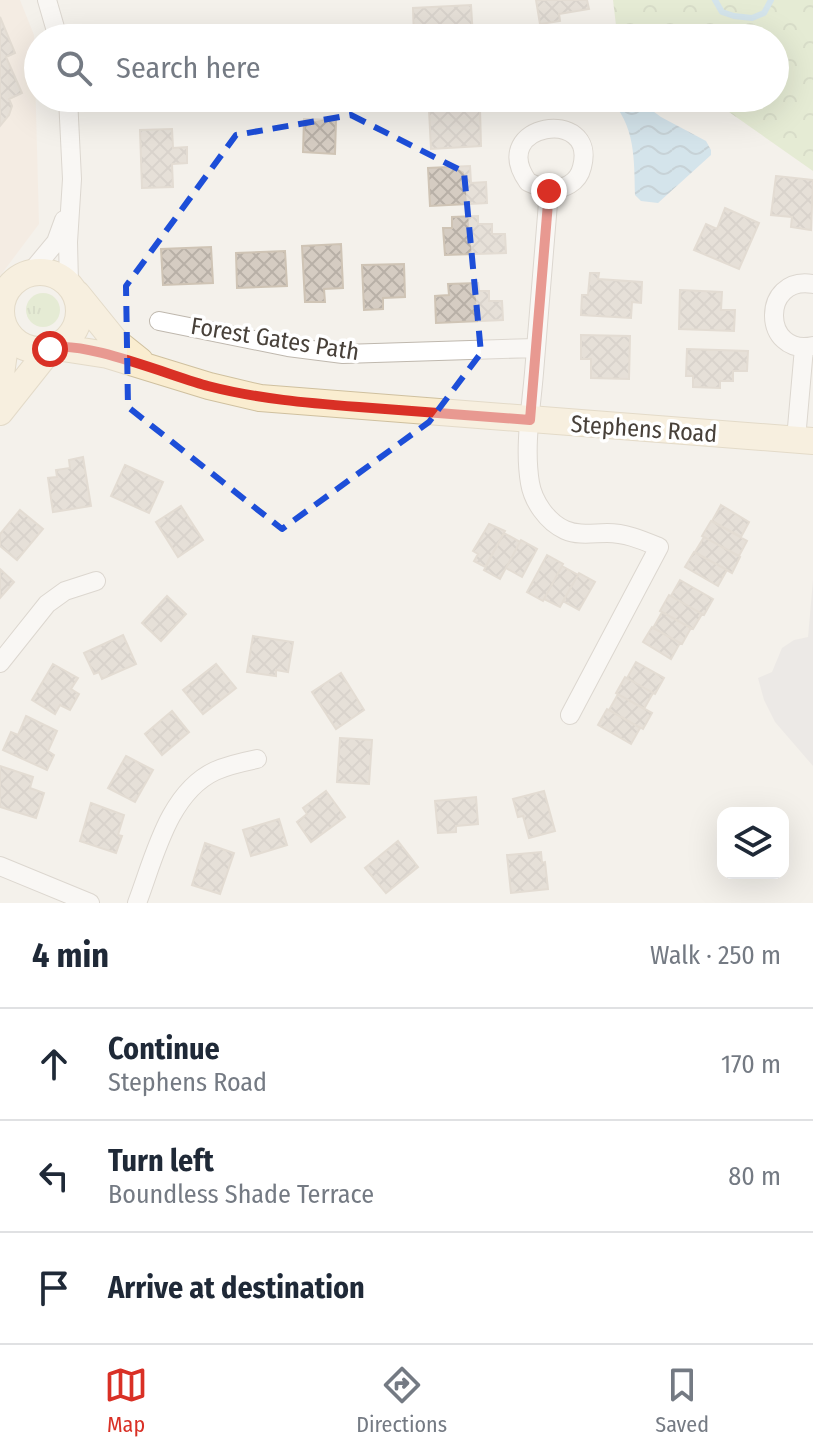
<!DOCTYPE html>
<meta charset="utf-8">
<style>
:root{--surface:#fff;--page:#f2f2f3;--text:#1f2937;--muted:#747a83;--line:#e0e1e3;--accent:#d93025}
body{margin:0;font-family:"Fira Sans Condensed",sans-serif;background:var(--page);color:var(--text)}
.controls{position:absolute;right:24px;bottom:24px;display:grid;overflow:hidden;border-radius:16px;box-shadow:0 8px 32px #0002}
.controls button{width:72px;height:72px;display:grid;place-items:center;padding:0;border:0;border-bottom:2px solid var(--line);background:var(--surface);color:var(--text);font:40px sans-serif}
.stop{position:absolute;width:24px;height:24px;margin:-18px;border:6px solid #d93025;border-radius:50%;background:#fff}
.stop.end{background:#d93025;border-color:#fff;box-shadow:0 2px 8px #0008}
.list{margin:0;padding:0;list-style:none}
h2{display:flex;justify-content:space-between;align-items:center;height:104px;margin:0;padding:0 32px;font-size:34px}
h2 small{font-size:26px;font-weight:400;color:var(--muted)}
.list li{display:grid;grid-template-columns:52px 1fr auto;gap:24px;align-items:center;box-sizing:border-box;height:112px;padding:0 32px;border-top:2px solid var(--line)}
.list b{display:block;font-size:30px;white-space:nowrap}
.list p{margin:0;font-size:26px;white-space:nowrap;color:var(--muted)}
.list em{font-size:26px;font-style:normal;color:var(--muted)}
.icon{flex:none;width:44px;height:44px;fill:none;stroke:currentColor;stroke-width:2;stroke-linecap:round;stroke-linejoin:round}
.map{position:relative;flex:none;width:813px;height:903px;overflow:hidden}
.search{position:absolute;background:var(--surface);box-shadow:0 8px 32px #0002;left:24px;right:24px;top:24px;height:88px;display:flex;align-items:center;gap:20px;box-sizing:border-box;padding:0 28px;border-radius:44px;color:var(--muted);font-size:30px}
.sheet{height:440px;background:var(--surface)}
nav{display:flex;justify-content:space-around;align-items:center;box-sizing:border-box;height:112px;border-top:2px solid var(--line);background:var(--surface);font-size:22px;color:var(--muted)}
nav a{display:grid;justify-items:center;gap:4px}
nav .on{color:var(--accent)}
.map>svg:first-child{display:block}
</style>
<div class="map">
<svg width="813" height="903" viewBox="0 0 813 903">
<defs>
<pattern id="grass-tufts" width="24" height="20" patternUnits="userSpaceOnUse" patternTransform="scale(2)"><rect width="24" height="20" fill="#d3e4b8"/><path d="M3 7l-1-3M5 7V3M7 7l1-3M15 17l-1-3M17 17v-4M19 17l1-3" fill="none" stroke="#b7c59f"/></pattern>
<pattern id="forest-crowns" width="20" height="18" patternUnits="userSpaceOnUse" patternTransform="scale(2)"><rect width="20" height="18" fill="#d3e4b8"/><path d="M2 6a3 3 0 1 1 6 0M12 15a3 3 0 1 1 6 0" fill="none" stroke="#b7c59f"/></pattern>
<pattern id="water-waves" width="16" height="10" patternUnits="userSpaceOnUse" patternTransform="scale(2)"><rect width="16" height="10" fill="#aed5ea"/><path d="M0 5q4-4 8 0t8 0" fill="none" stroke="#90aebf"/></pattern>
<pattern id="building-cross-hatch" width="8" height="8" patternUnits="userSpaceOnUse" patternTransform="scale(2)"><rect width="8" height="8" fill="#d5ccc2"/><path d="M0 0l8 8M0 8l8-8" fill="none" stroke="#b8b0a7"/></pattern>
</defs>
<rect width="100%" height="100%" fill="#f4f1eb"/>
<path fill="#f3e7d9" d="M0,0h20l14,35 5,189 -39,52z"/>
<path fill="url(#grass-tufts)" d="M26 310a17 17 0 1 1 34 0a17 17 0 1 1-34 0Z"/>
<path fill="url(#forest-crowns)" d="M613,0h200v171l-104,-73h66v-60h-152l-6,-4z"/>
<path fill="#e3e1df" d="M813,580v186l-38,-44 -11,-22 -6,-22 14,-6 10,-24 12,-8 14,-3z"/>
<path fill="url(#water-waves)" d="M608,98h27l26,19 45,24 5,9v5l-53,48 -17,-2 -6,-6c-1,-35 1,-71 -27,-97z"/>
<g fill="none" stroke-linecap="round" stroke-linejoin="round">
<path stroke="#aed5ea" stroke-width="6" d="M715,0l7,12 12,4 18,2 12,-5 7,-13"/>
</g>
<path fill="url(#building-cross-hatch)" stroke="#cfc4b5" stroke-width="2" d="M536,0h51l2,9 -30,5 1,7 -20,3z
M471,5l2,33h-59l-1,-30z
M0,17l15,36 -9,4 16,36 -13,6 3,7 -3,9 -9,11z
M480,108l1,38 -50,3 -2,-39z
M304,119l32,1 -1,34 -32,-2z
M172,129l1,19 14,-1v16l-15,1 1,23 -31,1 -2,-58z
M470,166l1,17 15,-1 1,21 -57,3 -2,-38z
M776,176l37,4 -2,50 -20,-3 1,-10 -21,-2z
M725,208l34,15 -20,46 -45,-19 12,-26 11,5z
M478,216v8h14v10h13l1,19 -61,2 -2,-27h9v-11z
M341,244l2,44 -19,1 1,13h-20l-3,-56z
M211,247l2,36 -50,2 -2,-36z
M285,251l2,35 -50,2 -1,-35z
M404,264l1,33 -22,1v11l-19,1 -2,-45z
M590,273h9l-1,6 44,3 -1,21 -9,-1 -1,16 -50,-3 1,-20h6z
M478,283l1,8h10v10h13l1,19 -67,3 -1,-27 14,-1 -1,-11z
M680,290l42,2 -1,18h14l-1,21 -55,-2z
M581,335l49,1 -1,43 -38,-1v-19h-10z
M687,349l61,2 -1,20h-14v10h-13v7l-27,-1v-11h-7z
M83,457l8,49 -38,6 -5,-34 9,-1 -1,-7 14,-2 -1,-8z
M125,465l38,17 -14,31 -38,-17z
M721,505l28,17 -8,15 -29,-16z
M181,506l22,34 -25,17 -22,-35z
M20,510l23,19 -26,31 -17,-14v-12z
M711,521l36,20 -8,15 -37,-20z
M489,524l16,7 -20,36 -11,-6 4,-7 -5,-3z
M504,533l16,9 -20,37 -16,-9z
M704,537l36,20 -8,16 -37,-21z
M521,540l16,9 -15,28 -16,-9z
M694,552l33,18 -9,16 -33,-19z
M547,555l16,9 -20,37 -16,-9z
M562,566l16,9 -18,32 -16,-8z
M0,569l14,13 -14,16z
M579,573l16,9 -16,28 -16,-9z
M680,580l33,19 -9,16 -33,-19z
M669,595l33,19 -9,15 -33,-18z
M167,596l19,18 -25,27 -19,-18z
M662,612l29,16 -9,16 -29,-16z
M652,627l28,16 -9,16 -28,-17z
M123,635l13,29 -34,15 -3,-7 -5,2 -10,-21z
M253,636l40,6 -5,30 -12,-2v6l-29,-4z
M636,662l28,16 -9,16 -28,-16z
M53,664l25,14 -7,11 8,5 -9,16 -10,-5 -5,9 -23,-14z
M216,664l20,24 -33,26 -20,-24z
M341,673l23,37 -28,19 -24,-37z
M625,677l28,16 -9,16 -28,-16z
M618,694l34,19 -9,16 -34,-19z
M607,709l33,19 -9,16 -33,-19z
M172,711l17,21 -27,23 -17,-21z
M26,716l31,15 -9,20 6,4 -7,15 -44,-20 8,-18 7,3z
M340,738l32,2 -3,44 -32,-2z
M126,756l27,14 -18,32 -27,-14z
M0,766l33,11 -3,11 14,5 -8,25 -36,-11z
M326,791l19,26 -34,25 -14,-20 10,-8 -4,-6z
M544,791l11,40 -26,7 -6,-22 -5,1 -5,-18z
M476,797l2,27 -22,2v6l-18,1 -3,-32z
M91,803l33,12 -6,20 4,1 -6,17 -36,-12z
M279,819l8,26 -36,11 -8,-26z
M398,841l20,26 -32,26 -21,-25z
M205,843l29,10 -14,41 -28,-9z
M541,852l1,11 3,-1 3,27 -37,4 -4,-38z"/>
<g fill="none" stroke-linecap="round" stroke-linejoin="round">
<g stroke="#bfb8ae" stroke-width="20">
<path id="street" d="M47,0l11,38
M68,98l4,81 -4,63 1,41
M549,191l-21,-9c-42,-59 70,-76 54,-15 -4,17 -18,21 -33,24 -5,61 -10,122 -15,182 -3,36 -10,74 -4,110 3,18 17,39 35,47 14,6 28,3 42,3 19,0 35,7 52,14l-89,168
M31,272l25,-30 8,-22
M813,284c-53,-9 -51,73 0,62
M159,321l129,26 55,7 193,-6
M796,439l8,-91
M0,663l47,-59 18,-13 31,-10
M0,866l90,37
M137,903c17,-44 31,-110 78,-132 13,-6 27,-9 42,-12"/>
</g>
<g stroke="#cfc09f" stroke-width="28">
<path id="secondary" d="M1 311a39 39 0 1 1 78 0a39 39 0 1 1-78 0Z
M77,294l38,47 25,20
M56,347l52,8 101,31 51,12 553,43
M0,381l7,-49
M0,412l50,-63"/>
</g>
<use href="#street" stroke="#fff" stroke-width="18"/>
<use href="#secondary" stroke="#faedd0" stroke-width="26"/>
</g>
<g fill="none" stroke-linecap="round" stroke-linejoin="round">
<path stroke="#d93025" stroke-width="10" d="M50,349c27,-12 126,29 158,37 50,13 100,17 151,21 57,4 114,9 171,13l19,-229"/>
</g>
<path d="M0 0H813V903H0ZM351,115l113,57 17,181 -52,69 -147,107 -154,-122 -2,-121 110,-151z" fill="#f4f1eb" fill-opacity=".55" fill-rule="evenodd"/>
<path fill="none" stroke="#1d4ed8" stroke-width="6" stroke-dasharray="16 10" stroke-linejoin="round" d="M351,115l113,57 17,181 -52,69 -147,107 -154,-122 -2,-121 110,-151z"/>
<g text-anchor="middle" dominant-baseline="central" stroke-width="7" stroke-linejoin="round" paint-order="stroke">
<g font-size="24" fill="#48413a" stroke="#fff">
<text transform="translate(275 339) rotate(9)">Forest Gates Path</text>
<text transform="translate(644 429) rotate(4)">Stephens Road</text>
</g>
</g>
</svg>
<div class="controls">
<button><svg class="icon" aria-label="layers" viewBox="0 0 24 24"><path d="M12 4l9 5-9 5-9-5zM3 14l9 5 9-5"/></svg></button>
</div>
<div class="stop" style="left:50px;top:349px"></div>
<div class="stop end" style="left:549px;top:191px"></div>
<div class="search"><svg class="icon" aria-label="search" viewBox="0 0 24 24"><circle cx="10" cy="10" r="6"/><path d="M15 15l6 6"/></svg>Search here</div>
</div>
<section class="sheet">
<h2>4 min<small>Walk · 250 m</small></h2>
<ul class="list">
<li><svg class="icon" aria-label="ahead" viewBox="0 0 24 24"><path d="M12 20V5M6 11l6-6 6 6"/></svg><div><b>Continue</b><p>Stephens Road</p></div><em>170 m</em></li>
<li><svg class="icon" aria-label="left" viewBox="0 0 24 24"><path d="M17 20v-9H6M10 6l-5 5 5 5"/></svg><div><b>Turn left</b><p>Boundless Shade Terrace</p></div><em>80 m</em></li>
<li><svg class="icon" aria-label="arrive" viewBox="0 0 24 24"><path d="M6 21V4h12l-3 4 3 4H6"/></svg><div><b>Arrive at destination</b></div></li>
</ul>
</section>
<nav>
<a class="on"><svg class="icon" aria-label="map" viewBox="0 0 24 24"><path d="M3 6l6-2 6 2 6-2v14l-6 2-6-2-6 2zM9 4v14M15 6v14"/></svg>Map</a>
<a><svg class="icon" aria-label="directions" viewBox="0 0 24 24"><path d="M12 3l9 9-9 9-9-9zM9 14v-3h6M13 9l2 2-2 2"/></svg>Directions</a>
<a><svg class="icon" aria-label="saved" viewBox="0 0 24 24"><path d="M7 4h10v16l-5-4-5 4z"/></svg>Saved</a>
</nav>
